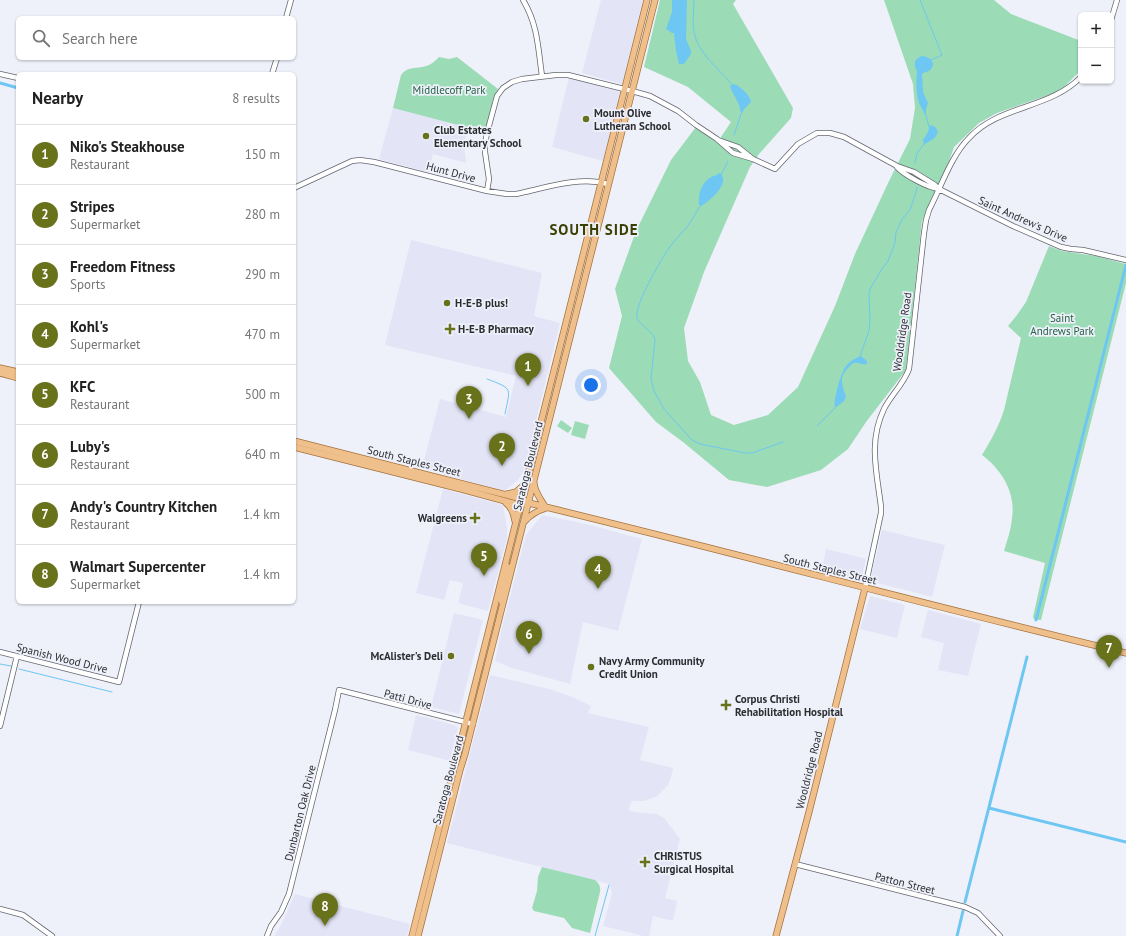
<!DOCTYPE html>
<meta charset="utf-8">
<style>
:root{--surface:#fff;--page:#f2f2f2;--text:#222;--muted:#767676;--line:#e0e0e0;--accent:#68721b}
body{margin:0;font-family:"PT Sans",sans-serif;background:var(--page);color:var(--text)}
.controls{position:absolute;right:12px;top:12px;display:grid;overflow:hidden;border-radius:6px;box-shadow:0 1px 3px #0004}
.controls button{width:36px;height:36px;display:grid;place-items:center;padding:0;border:0;border-bottom:1px solid var(--line);background:var(--surface);color:var(--text);font:20px sans-serif}
.you{position:absolute;left:591px;top:385px;width:14px;height:14px;margin:-10px;border:3px solid #fff;border-radius:50%;background:#1a73e8;box-shadow:0 0 0 6px #1a73e833}
.badge{display:grid;place-items:center;width:26px;height:26px;border-radius:50%;background:var(--accent);color:#fff;font-size:13px;font-weight:700}
.pin{position:absolute;translate:-50% -33px;filter:drop-shadow(0 1px 2px #0008)}
.pin::after{content:'';position:absolute;top:21px;width:14px;height:12px;background:inherit;clip-path:polygon(0 0,100% 0,50% 100%)}
.list{margin:0;padding:0;list-style:none}
h2{display:flex;justify-content:space-between;align-items:center;height:52px;margin:0;padding:0 16px;font-size:17px}
h2 small{font-size:13px;font-weight:400;color:var(--muted)}
.list li{display:grid;grid-template-columns:26px 1fr auto;gap:12px;align-items:center;box-sizing:border-box;height:60px;padding:0 16px;border-top:1px solid var(--line)}
.list b{display:block;font-size:15px;white-space:nowrap}
.list p{margin:0;font-size:13px;white-space:nowrap;color:var(--muted)}
.list em{font-size:13px;font-style:normal;color:var(--muted)}
.icon{flex:none;width:22px;height:22px;fill:none;stroke:currentColor;stroke-width:2;stroke-linecap:round;stroke-linejoin:round}
.map{position:relative;flex:none;width:1126px;height:936px;overflow:hidden}
.search{position:absolute;background:var(--surface);box-shadow:0 1px 3px #0004;left:16px;top:16px;width:280px;height:44px;display:flex;align-items:center;gap:10px;box-sizing:border-box;padding:0 14px;border-radius:6px;color:var(--muted);font-size:15px}
.panel{position:absolute;background:var(--surface);box-shadow:0 1px 3px #0004;left:16px;top:72px;width:280px;height:532px;border-radius:6px}
.map>svg:first-child{display:block}
</style>
<div class="map">
<svg width="1126" height="936" viewBox="0 0 1126 936">
<rect width="100%" height="100%" fill="#eef0fa"/>
<path fill="#e3e5f7" d="M601,0h42l-21,84 -40,-11z
M569,77l51,15 -17,69 -51,-14z
M393,108l75,19 -4,18 2,18 -33,-9 -5,18 -49,-13z
M411,240l131,33 -8,43 26,7 -36,147 -6,10 -14,11 -82,-23 18,-69 66,18 10,-41 -131,-31z
M443,489l60,16 4,22v11l-19,73 -30,-8 5,-20 -13,-3 -6,20 -28,-7z
M542,515l44,9 56,15 -24,92 -35,-9 -13,62 -58,-16 -17,-7 8,-38 23,-88z
M882,530l63,15 -13,52 -30,-8 -30,-7 -1,-3z
M826,549l40,10 -5,21 -39,-10z
M870,596l35,9 -8,33 -37,-9z
M928,610l53,14 -13,52 -30,-6 6,-27 -23,-6z
M454,613l29,7 -24,94 -28,-7z
M490,675l59,14 21,7 21,10 -3,7 61,14 -9,33 33,8 -2,9 -3,8 -12,12 -12,4h-12l-4,9 7,2 22,2 7,4 16,21 -15,59 12,3 -4,20 -20,-5 -4,20h-6l-40,-10 9,-33 -3,-9 -162,-41z
M416,715l38,10 4,3 -8,33 -42,-11z
M295,894l115,30 -3,12h-133l7,-11z"/>
<path fill="#9bdcb6" d="M660,0h76l-3,4 60,104 -2,10 -32,36 -9,13 -46,105 -20,56 4,33 12,21 11,33 23,10 34,-10 30,-28 37,-81 20,-52 34,-73 21,-42 5,-31 -2,-24 -29,-84h110l17,14 70,27v29l-16,16 -8,6 -60,21 -18,10 -25,24 -5,14 -27,60 -16,149 -40,52 -18,27 -27,21 -54,17 -38,-7 -46,-38 -27,-20 -47,-54 13,-52 -7,-27 21,-58 35,-71 25,-33 21,16 14,-21 -43,-35 -44,-20z
M439,57l10,2 8,-2 41,32 -5,11 -8,32 -92,-24 8,-33c6,-9 16,-6 25,-9 5,-1 9,-5 13,-9z
M1049,246l13,5 34,5 30,8v19l-75,297 -10,40h-2l-5,-1 -1,-2 12,-54 -41,-12c3,-10 7,-21 8,-33 4,-25 -10,-48 -30,-63 9,-15 17,-29 22,-45l17,-72 -13,-12 9,-11 9,-13z
M561,420l11,8 -4,5 -11,-7z
M575,421l14,4 -4,14 -14,-4z
M542,867l53,13c4,3 6,7 5,12l-10,41 -18,-5 -8,-10 -30,-7 -2,-3 5,-17 1,-14z"/>
<path fill="#6ec6f2" d="M672,0h15l-1,39 5,12v3l-7,10h-5l-3,-13 -2,-18h-2l-6,-4 6,-17z
M922,56c6,0 15,6 9,13 -2,3 -7,3 -9,5l1,18 5,11 -2,6v6h-1c-1,-4 -4,-7 -6,-12 -3,-9 -3,-22 -2,-32 -4,-7 -3,-12 5,-15z
M734,84c7,3 16,11 17,18l-7,7 -1,3 -3,-1c1,-7 -8,-17 -10,-25z
M930,125l5,2 3,4c-3,10 -7,8 -14,14l-1,-5 5,-8z
M720,173c11,10 -10,28 -19,33l-2,-1c-1,-11 2,-22 12,-28 3,-1 6,-2 9,-4z
M861,356l6,5v3c-5,1 -9,-2 -13,-1 -2,0 -4,3 -5,4 -11,11 -7,17 -3,30l-2,4 -9,7c-2,-7 6,-38 12,-43 3,-4 9,-7 14,-9z"/>
<g fill="none" stroke-linecap="round" stroke-linejoin="round">
<path stroke="#6ec6f2" stroke-width="1" d="M694,0c0,11 -2,21 0,32 4,22 25,36 38,53
M920,0l22,55 -11,5
M926,115l3,12
M734,135l8,-24
M915,163l2,-10 7,-9
M721,175l7,-14
M700,206c-4,7 -8,14 -13,21 -7,8 -14,15 -20,24 -7,11 -33,54 -30,67 3,8 15,12 18,21l-4,40 3,12 10,18 28,31 8,4 45,9h7l31,-11
M860,356l9,-25 1,-11 -1,-24 1,-7 12,-20 6,-8 7,-18 1,-11 7,-14 7,-8 6,-18 1,-5
M487,379c27,10 23,9 18,35
M817,426l18,-18
M0,664l11,2
M19,669l93,23
M595,936l14,-51"/>
<path stroke="#6ec6f2" stroke-width="3" d="M0,83l18,5
M1036,620l90,-355
M989,808l137,34
M965,902l62,-245
M957,936l6,-25"/>
<g stroke="#64666f" stroke-width="6">
<path id="minor" d="M523,0c15,25 15,48 19,76
M286,18l5,-18
M1111,20l6,-20
M0,74l18,4
M272,74l5,-16
M718,140l20,7 15,12
M897,167c7,8 31,21 42,22
M294,188l58,-27 8,-1 14,2 113,29 20,3h9c29,-6 63,-18 92,-10
M487,191l2,-12 -4,-27v-8l2,-11 10,-37 6,-8 9,-6 10,-3 34,-4h12l64,16 18,5 28,15 18,14 21,14 16,14 20,6 22,10 23,-25 19,-11h13l14,4 53,29 17,6 21,13 4,4 74,37 48,21 10,2 12,1 43,10
M865,588l16,-75v-6c-4,-34 -13,-65 3,-98 7,-14 19,-24 25,-40l15,-136 2,-13 3,-10c12,-23 22,-54 40,-72 30,-33 81,-29 112,-61
M0,652l119,30 20,-80
M0,726l17,-70
M795,864l170,43 13,6 22,23
M0,909l23,6 29,21
M267,936l4,-10 10,-14 8,-18 46,-184 4,-20 134,34"/>
</g>
<g stroke="#a4713b" stroke-width="7">
<path id="major" d="M0,368l18,4
M0,373l18,5
M294,441l228,58 7,4c199,48 397,102 597,150
M294,447l167,42 59,16h2
M534,483c1,10 7,17 12,25
M507,494l9,-2 9,-8
M506,503c6,5 8,10 9,18
M525,521c6,-7 12,-10 21,-13
M502,603l-1,-8 7,-25 -1,-4h-2
M412,936l235,-936
M418,936l42,-166 5,-16 190,-754
M776,936l33,-124 56,-224"/>
</g>
<use href="#minor" stroke="#fff" stroke-width="4.5"/>
<use href="#major" stroke="#efc08c" stroke-width="5.5"/>
</g>
<g fill="#68721b" stroke="#eef0fa" stroke-width="1.5">
<circle cx="586" cy="119" r="4"/>
<circle cx="426" cy="136" r="4"/>
<circle cx="447" cy="303" r="4"/>
<path d="M448 323h4v4h4v4h-4v4h-4v-4h-4v-4h4z"/>
<path d="M473 512h4v4h4v4h-4v4h-4v-4h-4v-4h4z"/>
<circle cx="451" cy="656" r="4"/>
<circle cx="591" cy="667" r="4"/>
<path d="M724 699h4v4h4v4h-4v4h-4v-4h-4v-4h4z"/>
<path d="M643 856h4v4h4v4h-4v4h-4v-4h-4v-4h4z"/>
</g>
<g text-anchor="middle" dominant-baseline="central" stroke-width="3.5" stroke-linejoin="round" paint-order="stroke">
<g font-size="11" fill="#226041" stroke="#eef0fa">
<text x="449" y="90">Middlecoff Park</text>
<text x="1062" y="318">Saint<tspan x="1062" dy="13">Andrews Park</tspan></text>
</g>
<g font-size="11" font-weight="bold" fill="#2c2d31" stroke="#eef0fa" text-anchor="start">
<text x="594" y="113">Mount Olive<tspan x="594" dy="13">Lutheran School</tspan></text>
<text x="434" y="130">Club Estates<tspan x="434" dy="13">Elementary School</tspan></text>
<text x="455" y="303">H-E-B plus!</text>
<text x="458" y="329">H-E-B Pharmacy</text>
<text x="467" y="518" text-anchor="end">Walgreens</text>
<text x="443" y="656" text-anchor="end">McAlister's Deli</text>
<text x="599" y="661">Navy Army Community<tspan x="599" dy="13">Credit Union</tspan></text>
<text x="735" y="699">Corpus Christi<tspan x="735" dy="13">Rehabilitation Hospital</tspan></text>
<text x="654" y="856">CHRISTUS<tspan x="654" dy="13">Surgical Hospital</tspan></text>
</g>
<g font-size="11" fill="#2c2d31" stroke="#eef0fa">
<text transform="translate(451 172) rotate(15)">Hunt Drive</text>
<text transform="translate(1023 219) rotate(24)">Saint Andrew's Drive</text>
<text transform="translate(902 332) rotate(-82)">Wooldridge Road</text>
<text transform="translate(414 461) rotate(14)">South Staples Street</text>
<text transform="translate(528 466) rotate(-76)">Saratoga Boulevard</text>
<text transform="translate(830 569) rotate(14)">South Staples Street</text>
<text transform="translate(62 658) rotate(14)">Spanish Wood Drive</text>
<text transform="translate(408 699) rotate(15)">Patti Drive</text>
<text transform="translate(809 770) rotate(-76)">Wooldridge Road</text>
<text transform="translate(448 780) rotate(-75)">Saratoga Boulevard</text>
<text transform="translate(300 813) rotate(-76)">Dunbarton Oak Drive</text>
<text transform="translate(905 883) rotate(14)">Patton Street</text>
</g>
<g font-size="15" font-weight="bold" letter-spacing="1" fill="#3a4001" stroke="#eef0fa">
<text x="594" y="229">SOUTH SIDE</text>
</g>
</g>
</svg>
<div class="controls">
<button>+</button>
<button>−</button>
</div>
<div class="you"></div>
<div class="pin badge" style="left:528px;top:386px">1</div>
<div class="pin badge" style="left:502px;top:466px">2</div>
<div class="pin badge" style="left:469px;top:419px">3</div>
<div class="pin badge" style="left:598px;top:589px">4</div>
<div class="pin badge" style="left:484px;top:576px">5</div>
<div class="pin badge" style="left:529px;top:654px">6</div>
<div class="pin badge" style="left:1109px;top:668px">7</div>
<div class="pin badge" style="left:325px;top:926px">8</div>
<div class="search"><svg class="icon" aria-label="search" viewBox="0 0 24 24"><circle cx="10" cy="10" r="6"/><path d="M15 15l6 6"/></svg>Search here</div>
<section class="panel">
<h2>Nearby<small>8 results</small></h2>
<ul class="list">
<li><span class="badge">1</span><div><b>Niko's Steakhouse</b><p>Restaurant</p></div><em>150 m</em></li>
<li><span class="badge">2</span><div><b>Stripes</b><p>Supermarket</p></div><em>280 m</em></li>
<li><span class="badge">3</span><div><b>Freedom Fitness</b><p>Sports</p></div><em>290 m</em></li>
<li><span class="badge">4</span><div><b>Kohl's</b><p>Supermarket</p></div><em>470 m</em></li>
<li><span class="badge">5</span><div><b>KFC</b><p>Restaurant</p></div><em>500 m</em></li>
<li><span class="badge">6</span><div><b>Luby's</b><p>Restaurant</p></div><em>640 m</em></li>
<li><span class="badge">7</span><div><b>Andy's Country Kitchen</b><p>Restaurant</p></div><em>1.4 km</em></li>
<li><span class="badge">8</span><div><b>Walmart Supercenter</b><p>Supermarket</p></div><em>1.4 km</em></li>
</ul>
</section>
</div>
